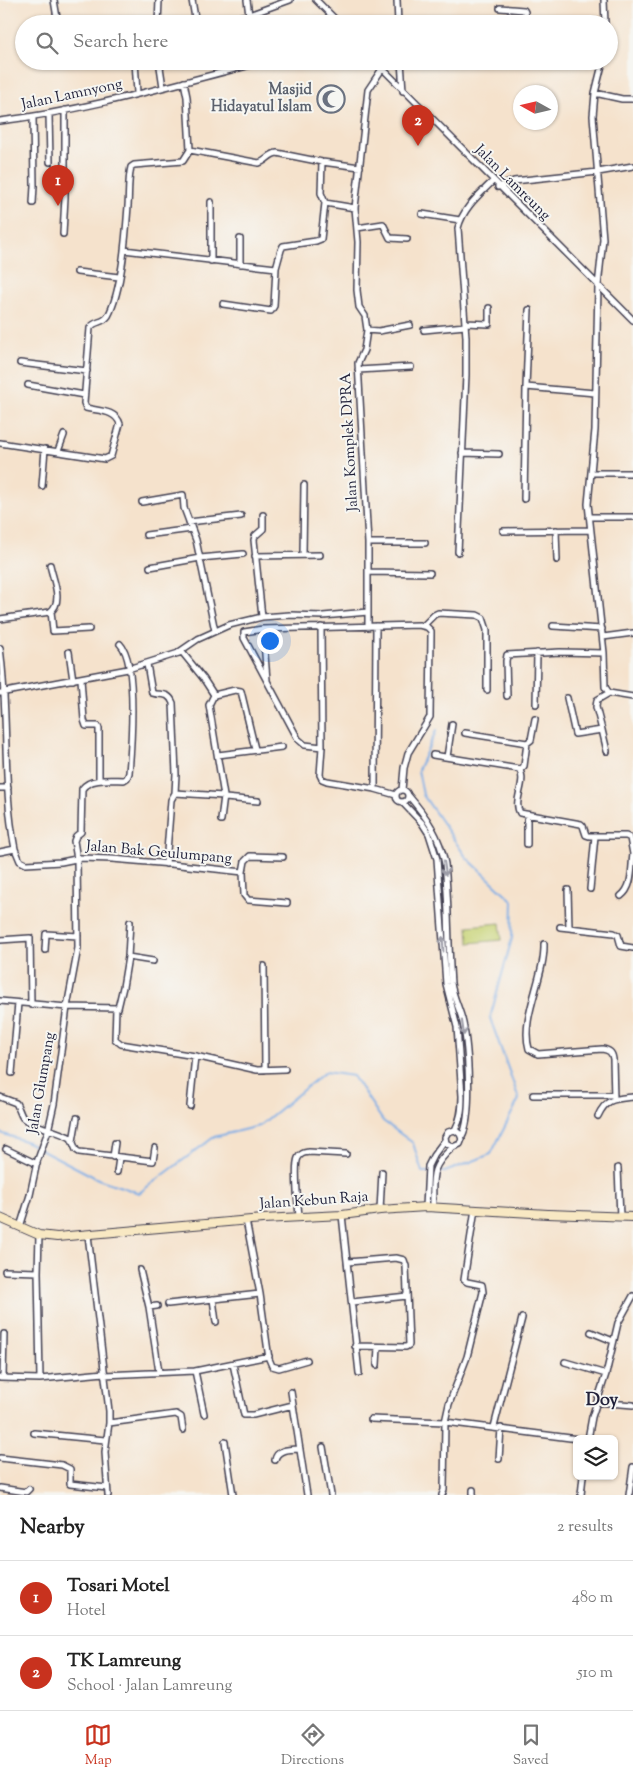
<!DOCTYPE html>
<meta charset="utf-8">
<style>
:root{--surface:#fff;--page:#f6f6f6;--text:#222;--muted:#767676;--line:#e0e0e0;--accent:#c8321e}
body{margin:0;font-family:"Sorts Mill Goudy",serif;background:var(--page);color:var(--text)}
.controls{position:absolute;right:15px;bottom:15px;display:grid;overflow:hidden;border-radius:8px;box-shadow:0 1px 4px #0004}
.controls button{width:45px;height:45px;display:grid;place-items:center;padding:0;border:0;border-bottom:1px solid var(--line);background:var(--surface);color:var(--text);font:25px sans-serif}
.compass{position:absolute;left:513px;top:85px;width:45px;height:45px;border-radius:50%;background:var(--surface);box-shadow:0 1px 4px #0004;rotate:278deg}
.you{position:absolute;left:269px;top:640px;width:18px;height:18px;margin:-12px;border:4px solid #fff;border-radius:50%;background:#1a73e8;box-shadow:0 0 0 8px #1a73e833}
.badge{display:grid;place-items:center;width:32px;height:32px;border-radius:50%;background:var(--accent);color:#fff;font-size:16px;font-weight:700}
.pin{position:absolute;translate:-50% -41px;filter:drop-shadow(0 1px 2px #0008)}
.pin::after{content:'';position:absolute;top:26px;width:18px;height:15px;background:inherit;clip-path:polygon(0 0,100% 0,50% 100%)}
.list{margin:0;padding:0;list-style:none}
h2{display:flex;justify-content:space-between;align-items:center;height:65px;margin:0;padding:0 20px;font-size:21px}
h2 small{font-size:16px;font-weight:400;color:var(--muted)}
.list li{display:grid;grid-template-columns:32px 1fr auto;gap:15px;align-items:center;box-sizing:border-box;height:75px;padding:0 20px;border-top:1px solid var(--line)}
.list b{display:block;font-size:19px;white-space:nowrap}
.list p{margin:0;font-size:16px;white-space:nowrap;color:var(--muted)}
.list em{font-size:16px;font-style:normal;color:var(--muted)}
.icon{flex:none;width:28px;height:28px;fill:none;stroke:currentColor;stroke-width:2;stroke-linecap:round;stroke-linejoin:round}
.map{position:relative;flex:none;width:633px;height:1495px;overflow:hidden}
.search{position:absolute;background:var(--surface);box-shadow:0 1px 4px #0004;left:15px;right:15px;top:15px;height:55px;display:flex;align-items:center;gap:12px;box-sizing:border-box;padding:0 18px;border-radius:28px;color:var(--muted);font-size:19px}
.sheet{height:215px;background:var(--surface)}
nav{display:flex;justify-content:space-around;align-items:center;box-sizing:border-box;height:70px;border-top:1px solid var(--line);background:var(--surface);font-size:14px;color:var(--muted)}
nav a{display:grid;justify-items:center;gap:2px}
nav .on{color:var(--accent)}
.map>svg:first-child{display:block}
</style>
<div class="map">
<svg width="633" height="1495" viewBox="0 0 633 1495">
<rect width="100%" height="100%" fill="#f6f6f2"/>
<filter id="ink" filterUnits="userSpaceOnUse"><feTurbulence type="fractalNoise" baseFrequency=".02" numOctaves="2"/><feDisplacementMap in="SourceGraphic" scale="10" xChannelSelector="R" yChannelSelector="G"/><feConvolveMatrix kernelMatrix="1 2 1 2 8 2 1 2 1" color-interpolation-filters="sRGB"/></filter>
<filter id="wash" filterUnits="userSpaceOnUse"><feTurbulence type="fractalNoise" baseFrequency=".0096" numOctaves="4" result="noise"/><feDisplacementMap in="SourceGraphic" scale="20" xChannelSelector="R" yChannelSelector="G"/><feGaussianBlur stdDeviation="1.12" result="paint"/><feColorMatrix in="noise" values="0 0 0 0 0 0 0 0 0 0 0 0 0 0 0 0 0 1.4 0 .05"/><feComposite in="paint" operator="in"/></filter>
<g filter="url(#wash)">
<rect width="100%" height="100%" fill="#f5e2cc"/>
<path fill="#c7d375" stroke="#747a58" d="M500,923l2,17 -33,3 -1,-17z"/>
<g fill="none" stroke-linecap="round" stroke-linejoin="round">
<path stroke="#79ace6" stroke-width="2" d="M0,1133l25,8 73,38 41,14 75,-56 45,-11 66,-54 28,4 30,45 30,22 9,29h6
M435,1172h10l46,-18 28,-55 -29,-81 22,-80 1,-37 -47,-44 -43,-62 -5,-25 18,-39"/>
</g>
</g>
<g filter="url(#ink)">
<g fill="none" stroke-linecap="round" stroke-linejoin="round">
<g stroke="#423f51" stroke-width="8">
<path id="street" d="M54,0l4,24
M192,0l4,24
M247,0l2,15
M316,0l24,24
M397,0l1,24
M604,0l1,24
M500,8l24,2 1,2v12
M158,24l1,-24
M205,24l44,-9 41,-15
M135,61l2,32
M375,61l258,259
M401,61l2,30
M603,61l-8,32 -2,23 10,123 -5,47 -3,144 -7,74 16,149 1,34 4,6 24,4
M160,67l3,20
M595,93l27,6h11
M49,114l1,48
M0,121c90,-11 178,-38 266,-60
M190,150l69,13c8,-2 10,-9 18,-10l45,9 38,5
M498,187l16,-6 84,-9 35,-6
M33,203l1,-17 -1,-69
M325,203l30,5
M422,214l38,6
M357,228l26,-4 7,14 17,1
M63,234l2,-37v-87
M124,250l152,18 5,-18 2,-4 33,-5 5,-2 4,-36 -4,-10 1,-31
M211,261v-59
M240,264v-25
M77,272l42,5
M223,304l48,7 3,-5 2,-38
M465,323l24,1v-16
M367,330l12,1 31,-6
M424,330l41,-4
M20,363l67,8
M358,370l53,-3
M28,385l56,10
M526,387l3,-77
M0,443l105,16 6,-3 9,-32c-4,-14 -22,-13 -34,-16l-2,-5 6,-75c5,-8 13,-4 18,-12 14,-25 18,-82 20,-110 1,-13 0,-27 3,-39l3,-2 49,-4 7,-11 -3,-53 -3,-15
M58,451l6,-16
M462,453l37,1
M591,473h42
M42,486l3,-37
M524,499l2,-112 69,6
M142,502l41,-7 1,13 12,32 19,91
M589,517h44
M189,522l52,-6
M556,530l1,30
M503,531l87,-1
M146,535l46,-6
M368,543h57
M458,552l8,-177v-38l-8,-109c5,-20 21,-33 35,-47
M303,555l1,-70
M255,556l65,-1
M150,567l50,-9 43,-4
M368,572l62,1
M51,611l2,20 36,-2
M262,617l-8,-77 1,-4 8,-7v-14
M0,619l50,-7c14,-10 3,-32 0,-47
M424,625l10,-10 4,-2 39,2 6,3 4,12v60
M553,626l49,3
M321,627l1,120 -2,28 2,4 5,2 48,8 21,6
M368,627v-84l-10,-180 6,-13 3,-20 -2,-14 -6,-9 -2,-17 1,-48 -3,-34 13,-118 14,-21
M263,629l4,51
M603,637l30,-4
M120,644c18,18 11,104 9,129l-2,5 -3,2c-12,0 -34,-3 -42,9l-1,43 -5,4 -2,5 3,18 1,89 -11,59 51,1 5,-21 5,-30 25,4
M0,648c9,66 2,135 15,201
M69,652l4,28
M179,652l19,-13 31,-14 33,-8 28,-2 33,1 45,-4
M147,664l5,29c9,3 16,-2 21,10l3,71 -1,19 -4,7 -5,64
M81,679l3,41 2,6h12l1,3v51
M0,693l128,-24 54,-17 21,26 11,17 21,-5 6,1 14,58
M507,696l-1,-35 1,-6 53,-3 44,1
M567,698l8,36 27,-4 -6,-23 1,-7 12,-7
M536,704l1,-51
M602,730l5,21
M465,733l62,10 4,-3 4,-21
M322,747l-17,-2 -7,-6 -54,-101v-6l19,-3 156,-4 8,2 4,4v4l-1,82 -22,36 -4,15 -2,22
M218,755l64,-8
M433,755l86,14c9,12 -7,32 1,44l61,11 2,2 3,9 3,1h37l4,2 3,16
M447,757l5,-33
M520,770l4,-4 3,-23
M0,788h8
M375,789l1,-163
M396 796a6 6 0 1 1 12 0a6 6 0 1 1-12 0Z
M175,793l49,3 -15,-91 5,-10
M408,795c18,21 32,41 37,69 4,40 3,79 6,119 2,14 9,26 12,40 5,23 10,94 -1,113
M225,798l33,3
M402,802l20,21 7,11 8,25 9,125 11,43 5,69c0,13 -1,23 -7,34l-7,2 -3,5 1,6 7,4 7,-3 2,-5 -2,-5 -5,-4
M221,820l3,-24
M527,844v-29
M0,852l15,-3 5,12 6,3 35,-2 20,-4 31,1 59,5 72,8 2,-11 5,-5 33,1
M243,872l1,23 4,5 39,3
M590,889l5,-53
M568,890l1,38
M621,896c12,-9 10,-27 12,-42
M560,927l54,6 4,2 3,11 12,2
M0,940l30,-2 1,67
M544,944c1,33 -24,74 -15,105l9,5 64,-5c7,1 10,3 11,10l1,40
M45,950l1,-16 32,2
M128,957l2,-35
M264,966l1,104
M0,1001l67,6 -13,97 -6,27 -11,31 -7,33 -10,32
M116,1008l-1,31 6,5 74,12 62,14 28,-1
M12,1073l6,-70
M533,1095h81
M0,1097l16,6c3,5 4,11 7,15 5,6 38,14 48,20l5,12 3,2 74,9 2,-13
M190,1106l5,-50
M598,1116c8,-18 17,-17 35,-19
M73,1141l4,-23
M6,1149l31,15
M113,1157l2,-14
M618,1168l2,49
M117,1172l2,-14
M426,1207l2,-41 5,-10 12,-16
M433,1207c0,-30 -4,-39 20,-60
M380,1210l2,-38
M342,1215l17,158
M299,1216c-1,-11 -5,-50 -1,-58 3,-5 6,-5 11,-6l37,2
M246,1220l14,74
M39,1235l-1,37 2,107
M88,1235l21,176v12l-4,29 3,43
M348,1262l48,-4 8,2 2,6 3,79 -3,2 -51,-1
M140,1270l9,37 10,65
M5,1271l33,1
M213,1299l3,23
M352,1302l55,-6
M168,1304l92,-10 9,65 3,7 7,2 28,-8
M149,1307l8,-1
M591,1332l22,9
M565,1362l41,12
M233,1364l11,51h9l40,-10
M377,1365l1,-18
M195,1371l9,43
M104,1375l91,-4 74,-15
M0,1378l40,1 64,-6
M3,1378l1,-44
M291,1392l16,103
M597,1402l36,3
M371,1419l74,3 4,-18 18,-47 16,-65 -1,-7 -15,-3 -3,-2 11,-71
M109,1423l67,-9 5,3 2,13
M494,1427l28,-109
M34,1433l71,7
M588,1439l4,-22 14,-43 12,-51 15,-27
M225,1442l8,53
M323,1447l8,48
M0,1458l62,7 8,4v15l37,4
M499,1459l2,-31
M275,1460c2,-12 16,-10 25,-11
M0,1488l26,4 3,-3
M442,1495l2,-5 1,-68 133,17
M473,1495v-5
M581,1495l2,-19
M629,1495l4,-28"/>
</g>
<g stroke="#423f51" stroke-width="10">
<path id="secondary" d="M0,1218l39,17 18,2 206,-18 79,-4 38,-5 46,-3 122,7 85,3"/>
</g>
<use href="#street" stroke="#fff" stroke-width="5"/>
<use href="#secondary" stroke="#f8e8c3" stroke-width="8"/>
</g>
<defs><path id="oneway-shaft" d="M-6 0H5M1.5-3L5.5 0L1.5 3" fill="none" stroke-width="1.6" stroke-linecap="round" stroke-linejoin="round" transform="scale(1.25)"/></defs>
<g stroke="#9c9ca7">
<use href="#oneway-shaft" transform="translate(445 868) rotate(82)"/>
<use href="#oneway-shaft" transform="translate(443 944) rotate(-93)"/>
<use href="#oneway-shaft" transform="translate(463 1028) rotate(82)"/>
</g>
</g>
<defs>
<g id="mosque-ring" transform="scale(1.4375)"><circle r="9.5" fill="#f6f6f2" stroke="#6b7280" stroke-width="1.5"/><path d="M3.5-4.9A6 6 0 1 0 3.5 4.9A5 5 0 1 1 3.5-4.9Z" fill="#6b7280"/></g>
</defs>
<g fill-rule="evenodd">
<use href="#mosque-ring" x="331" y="99"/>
</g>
<g text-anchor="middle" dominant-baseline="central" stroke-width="4" stroke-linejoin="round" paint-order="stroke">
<g font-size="15" font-weight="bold" fill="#5b616d" stroke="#f6f6f2" text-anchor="end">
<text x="312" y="90">Masjid<tspan x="312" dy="17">Hidayatul Islam</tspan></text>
</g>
<g font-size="15" fill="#22223b" stroke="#f6f6f2">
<text transform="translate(72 95) rotate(-12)">Jalan Lamnyong</text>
<text transform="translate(512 183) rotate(45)">Jalan Lamreung</text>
<text transform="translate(350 442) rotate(-93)">Jalan Komplek DPRA</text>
<text transform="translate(159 853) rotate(5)">Jalan Bak Geulumpang</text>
<text transform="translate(42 1083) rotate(-80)">Jalan Glumpang</text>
<text transform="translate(314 1201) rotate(-4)">Jalan Kebun Raja</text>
</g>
<g font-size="18" font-weight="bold" fill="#22223b" stroke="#f6f6f2">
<text x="602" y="1401">Doy</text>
</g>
</g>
</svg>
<div class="controls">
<button><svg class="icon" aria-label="layers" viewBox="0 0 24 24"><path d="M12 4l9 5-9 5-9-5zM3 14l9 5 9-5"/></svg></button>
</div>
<svg class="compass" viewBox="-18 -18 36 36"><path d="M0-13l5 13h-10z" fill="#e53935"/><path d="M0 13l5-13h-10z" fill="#767676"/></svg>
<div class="you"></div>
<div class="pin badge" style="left:58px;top:206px">1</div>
<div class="pin badge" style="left:418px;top:146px">2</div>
<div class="search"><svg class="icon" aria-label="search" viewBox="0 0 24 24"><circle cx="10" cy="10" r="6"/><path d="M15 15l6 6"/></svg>Search here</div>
</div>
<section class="sheet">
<h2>Nearby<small>2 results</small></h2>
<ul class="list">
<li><span class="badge">1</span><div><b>Tosari Motel</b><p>Hotel</p></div><em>480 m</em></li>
<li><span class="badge">2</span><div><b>TK Lamreung</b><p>School · Jalan Lamreung</p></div><em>510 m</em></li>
</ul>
</section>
<nav>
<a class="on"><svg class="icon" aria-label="map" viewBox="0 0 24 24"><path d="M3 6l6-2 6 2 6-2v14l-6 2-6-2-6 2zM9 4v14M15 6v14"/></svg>Map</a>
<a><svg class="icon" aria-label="directions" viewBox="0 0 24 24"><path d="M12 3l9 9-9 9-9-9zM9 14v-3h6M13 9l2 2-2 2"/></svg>Directions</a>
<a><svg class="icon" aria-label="saved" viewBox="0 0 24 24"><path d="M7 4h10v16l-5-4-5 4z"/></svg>Saved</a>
</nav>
